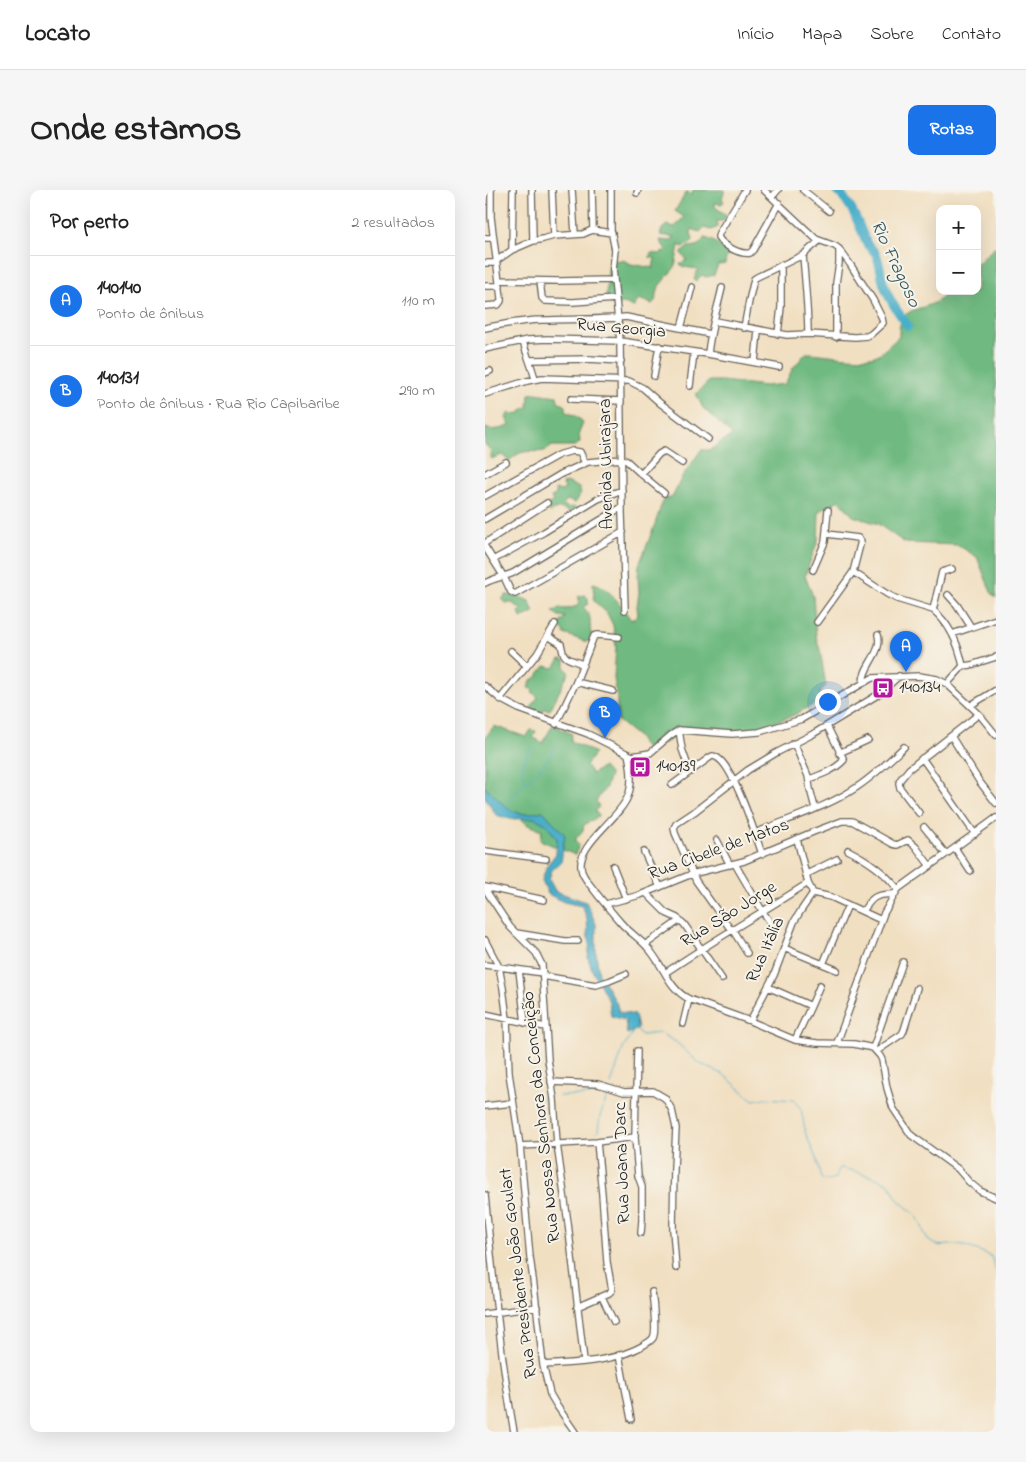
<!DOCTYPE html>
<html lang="pt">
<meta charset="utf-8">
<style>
:root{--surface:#fff;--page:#f6f6f6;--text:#222;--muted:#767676;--line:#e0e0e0;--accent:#1a73e8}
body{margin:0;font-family:"Indie Flower",sans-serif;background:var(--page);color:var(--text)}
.controls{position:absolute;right:15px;top:15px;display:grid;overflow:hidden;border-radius:10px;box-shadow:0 5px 20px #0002}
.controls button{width:45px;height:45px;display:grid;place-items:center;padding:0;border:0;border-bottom:1px solid var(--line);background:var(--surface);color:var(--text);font:25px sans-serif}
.you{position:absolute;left:342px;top:511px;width:18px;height:18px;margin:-12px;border:4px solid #fff;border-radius:50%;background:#1a73e8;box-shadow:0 0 0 8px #1a73e833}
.badge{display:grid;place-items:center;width:32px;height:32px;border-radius:50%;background:var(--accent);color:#fff;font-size:16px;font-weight:700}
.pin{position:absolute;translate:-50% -41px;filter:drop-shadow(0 1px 2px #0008)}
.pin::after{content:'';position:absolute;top:26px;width:18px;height:15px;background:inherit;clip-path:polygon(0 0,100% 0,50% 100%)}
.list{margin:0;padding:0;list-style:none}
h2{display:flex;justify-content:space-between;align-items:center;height:65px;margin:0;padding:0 20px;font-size:21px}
h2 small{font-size:16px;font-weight:400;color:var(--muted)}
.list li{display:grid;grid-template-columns:32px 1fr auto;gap:15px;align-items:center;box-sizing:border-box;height:90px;padding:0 20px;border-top:1px solid var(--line)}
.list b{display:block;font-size:19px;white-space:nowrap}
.list p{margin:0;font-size:16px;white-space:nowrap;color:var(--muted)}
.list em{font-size:16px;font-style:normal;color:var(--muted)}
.map{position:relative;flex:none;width:511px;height:1242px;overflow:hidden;border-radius:10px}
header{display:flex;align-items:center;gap:30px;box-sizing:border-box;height:70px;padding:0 25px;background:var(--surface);border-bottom:1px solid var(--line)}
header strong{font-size:24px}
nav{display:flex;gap:28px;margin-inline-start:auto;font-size:18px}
.intro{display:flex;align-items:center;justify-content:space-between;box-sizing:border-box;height:120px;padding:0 30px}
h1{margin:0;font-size:35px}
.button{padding:12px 22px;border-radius:10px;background:var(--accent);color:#fff;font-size:18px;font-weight:700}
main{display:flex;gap:30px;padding:0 30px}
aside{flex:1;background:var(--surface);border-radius:10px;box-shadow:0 5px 20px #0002}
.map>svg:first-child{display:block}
</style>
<header>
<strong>Locato</strong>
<nav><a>Início</a><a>Mapa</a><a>Sobre</a><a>Contato</a></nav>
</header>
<div class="intro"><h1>Onde estamos</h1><a class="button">Rotas</a></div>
<main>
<aside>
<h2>Por perto<small>2 resultados</small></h2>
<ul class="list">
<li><span class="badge">A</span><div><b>140140</b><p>Ponto de ônibus</p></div><em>110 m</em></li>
<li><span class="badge">B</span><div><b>140131</b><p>Ponto de ônibus · Rua Rio Capibaribe</p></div><em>290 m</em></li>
</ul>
</aside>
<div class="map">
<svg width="511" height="1242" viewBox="0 0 511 1242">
<rect width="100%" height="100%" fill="#f7f3e8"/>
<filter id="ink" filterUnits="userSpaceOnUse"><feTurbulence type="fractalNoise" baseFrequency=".02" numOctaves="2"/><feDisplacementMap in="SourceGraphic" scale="10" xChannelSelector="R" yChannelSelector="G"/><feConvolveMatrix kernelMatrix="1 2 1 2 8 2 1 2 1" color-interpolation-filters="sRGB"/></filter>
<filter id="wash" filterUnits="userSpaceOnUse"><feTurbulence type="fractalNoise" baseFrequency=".0096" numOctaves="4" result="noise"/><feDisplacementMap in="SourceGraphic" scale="20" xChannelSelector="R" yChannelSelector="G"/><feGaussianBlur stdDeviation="1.12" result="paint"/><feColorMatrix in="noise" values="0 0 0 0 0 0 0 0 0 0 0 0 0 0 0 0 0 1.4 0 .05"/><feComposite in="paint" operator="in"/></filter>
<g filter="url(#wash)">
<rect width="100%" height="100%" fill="#f1dfc1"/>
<path fill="#70ba81" stroke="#466b4e" d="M208,0h32l-3,8 2,4 -3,2 -6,-1v4l12,8 -4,6h-6l1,6 -7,3 -7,-2 -4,4 -8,-3 -1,5 2,6 -3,4 -8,3 -3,-2 -4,22 -16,19 -4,15 -3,3 -13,-5 -5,8 -10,-4 -11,3 -7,-11 3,-34 14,-1 8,4 22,4 2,-10 -6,-1 2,-4 9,1 6,-4 -6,-10 10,1 5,-4 -15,-2 2,-6 5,-4 8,2 9,-10 -9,-6 12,-20 4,4z
M220,48c11,3 17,10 27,15l-6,5 -1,6 -7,1 -4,10 -8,2 -4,-2 -6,6 -2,-1 4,-11 -15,-2 -3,-3 7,-4 -6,-7 7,-6 9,-1z
M511,56v352l-5,-6 -14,-35 -19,-12 -53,-2 -27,-19 -25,-8 -14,-16 -20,11 -1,29 -13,36 8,20 3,40 4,14 6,36 -6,5v10l-28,15 -50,18 -38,-6 -18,-1 -19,15 -22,6 -7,-11 -21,-17v-22l-3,-20 2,-31 -3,-22 -6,-12 -13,-12 -1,-18c15,2 30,25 38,37l7,-5 -1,-8 2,-15 -1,-15 1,-12 15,-38 9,-27 10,-4 8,-17 20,-29h9l22,-15 -29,-27 -7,-14 13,-13h13l44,5 19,-2 8,-16 13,-15c18,0 58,9 71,2 8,-4 15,-13 22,-18 -1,-33 21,-24 40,-37 4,-3 6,-6 9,-9h29v-27z
M51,203l21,3 1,5 8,5v6l10,4 7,6 -4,11 1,9 -4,4h-24c-8,9 -18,4 -28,6 -6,1 -10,5 -15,9l-7,-6 -11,4v-7l-6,-8v-16c7,3 18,1 25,-3l-4,-7 2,-4 13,-1 1,-3 6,-3 1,-13z
M82,292l12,6 2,5 -6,10 -8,-3 -4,4 5,4 5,-1 4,2 -6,4 -11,-5 -10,4 -7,-6 10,-4 -2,-5 5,-2 -1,-6 6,2 4,-2 -2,-5z
M21,405h3l5,2 4,-1 11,5 5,11 -13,6 -2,-6 2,-3 -9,-6h-6l-4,-4z
M100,405l3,3v6l-5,3c12,12 4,16 9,29l-5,6 -23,-8v-3l-7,-4 8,-10 -6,-1 -6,-4 6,-4 7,1 12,-3 1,-10z
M75,469l5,1v8l4,4 -19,38 -5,-1 -6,4 -8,-5 7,-11 -5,-4 -1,-4 -4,-1 3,-5 -1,-1 2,-3h3l10,-13 9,2z
M68,535l19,9 -1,7 24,12 -9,12 6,9 11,-7 7,8 -4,12 -10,14 3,6 -4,4 4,5 -15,9 -1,5 -8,10 4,5 -4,10 -35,-15 2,-10 -14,-5 -14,-13h-7l-22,-22v-52l9,-12 32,11 5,-7 5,1 -3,6 9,6z"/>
<path fill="#49aec9" stroke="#326572" d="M0,597c12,8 19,23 34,26 7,2 17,-1 24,-2l22,24 -4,27 -9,8 -3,9 6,12 31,11 10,22v30l3,20 17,28 3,10 16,3 3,14 -11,5 -2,-14 -14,-4 -2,-15 -16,-29 -5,-14 2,-16 -2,-5 -1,-19 -5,-12 -18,-4 -16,-8 -6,-14 5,-15 9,-11 1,-15 -10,-14 -12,-7 -25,1 -14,-4 -11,-18z"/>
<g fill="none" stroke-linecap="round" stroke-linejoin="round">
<path stroke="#49aec9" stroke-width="1" d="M41,590l-4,-10 2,-9 7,-14
M19,616c4,-7 10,-11 16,-17 12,-13 28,-25 35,-42
M151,840l6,5 18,-2 16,9 23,21 25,12 29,25 12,-2 29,2 7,9 5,26 10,23 5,20 3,3 11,-3 4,-10c5,-1 46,12 50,16 4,4 5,10 8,14 6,8 17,13 22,22 4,7 5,18 13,23 9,5 17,1 26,2 12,2 22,6 33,11l5,15
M126,894l12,-35 11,-19
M74,906l49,-2
M46,910l19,-4
M110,944l3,-3 2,-15 10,-26"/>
<path stroke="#49aec9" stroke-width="9" d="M351,0c16,13 23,35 31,54 3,4 8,7 10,12 2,7 4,15 5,22 4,18 16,34 26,48"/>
</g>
</g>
<g filter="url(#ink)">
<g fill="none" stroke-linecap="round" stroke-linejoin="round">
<g stroke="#676056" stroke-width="8">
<path id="minor" d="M47,0l1,51
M67,0l2,46
M87,0l3,44
M107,0l1,40
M126,0v40l4,20 -2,19 7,72 2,172 3,97
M260,0l-26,43 -1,4c5,9 23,18 32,16l3,-3 26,-47
M318,0l26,21
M152,3l1,-3
M287,7l6,-7
M0,48h8
M27,60l1,-60
M318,65c2,26 5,53 5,79
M11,71l16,-11 21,-9 10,-2 11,-3 29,-2 9,-4 20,3
M0,73h11
M15,90l58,1 56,-1
M55,91l2,17 3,3 28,1 43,-3
M0,96h15
M0,116l13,-1 3,-4v-3l-10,-81v-27
M230,131l72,14 21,-1 47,3 12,-1 4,-2 12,-11 -1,-5 -9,-18 -23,-36 -11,-15 -4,-3 -19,-7 -52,-49
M0,138c19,-4 39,-8 58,-8 28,-1 56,0 83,-3l84,17
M196,138l11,-41
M259,138l5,-27 5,-22 3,-2 46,-22 16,-14
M293,144l3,-27v-42
M351,147v-54l3,-20v-14
M38,151c3,13 9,25 12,38
M0,159l43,-9 19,-1 73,2 88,13 71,13
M223,164c2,-23 9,-44 14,-66
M45,170l59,-1 32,2
M270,172l3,-31
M0,183l5,-2
M169,186l5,-30
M205,196l4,-34
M0,204l42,-13 15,-3 87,3 14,7 17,15 48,36
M86,209l50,2
M0,284l21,-12
M156,284l23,19
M0,306l73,-41 14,-4 8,1 5,11
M0,329l76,-45 27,-12 34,-3 5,2 14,13 18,-20 5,-3 18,12
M0,353l62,-40
M0,357l19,30 7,15 4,2 108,-62
M8,370l51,-28 54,-33 24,-9
M328,380l12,-28 3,-32
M368,382l34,22 10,5 36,11c17,14 26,36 30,56
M0,393c9,-5 19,-6 28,-10l109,-66
M463,405l9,10 14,22
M448,420l9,-38 10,-3
M332,432l36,-50 8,-31 -3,-3 -31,-4
M467,444l44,-15
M63,446l13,8c1,3 1,6 2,8 2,9 14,8 20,13
M26,461l16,15
M91,492l37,9
M378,493c0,-18 20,-30 15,-48
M462,494l16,-18 8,-1 25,-8
M0,496l15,13 19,10 69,25 44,22 18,-3 21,-18 8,-5
M15,509l37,-45 18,-30
M486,515l25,-15
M71,534l20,-42 18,-46 4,-1 21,2
M194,540l53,4 27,-2 43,-13 70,-41 47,-2 18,3 10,5 32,30 17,21
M194,540l3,19 8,23
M466,546l28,45 17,22
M309,553l14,33 2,13 5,19
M354,563l29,-13
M143,564c3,13 5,29 0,42 -8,23 -55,50 -46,76 3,8 10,15 15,22 8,10 16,20 24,29 8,9 18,15 26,24 16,16 21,42 42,52l61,22 45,19 22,3 37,1 19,4 7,8 2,4 5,28 6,20 18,27 47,34 11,13 11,9 16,7
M437,568l53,76
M324,589c12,-4 26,-9 35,-19l-17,-34
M187,595l37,-27c3,-2 4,-3 7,-1 17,7 40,79 46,97
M434,623l-19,-25 -1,-5 1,-3 9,-11 70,-55
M439,637l22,27
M270,643c33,-14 76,-27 105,-48 16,-11 30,-25 44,-38
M312,649l11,44 5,10
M232,650l13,25
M470,658l15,23
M363,660c21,11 35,21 50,39
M0,661l61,8
M159,662l16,35
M250,674l28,48 11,16
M128,676l13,33
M322,684l30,-15
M0,697l59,13
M0,699l25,38 26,26 6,12 6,95 6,39 3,45 11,79 16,138
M161,703l20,20 11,5 7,6 38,55
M328,703l18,4 50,23
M121,714l34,-9 52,-21 52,-13 69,-29 29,-11h10l41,23 4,1 11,-5 8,7 14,19
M378,721c10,-15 12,-16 30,-17
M247,739l15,24
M246,740l-35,-49 -21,-48 -1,-5 2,-4 18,-12 54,-42 28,-17 37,-19 53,-32 13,-8 20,-18
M31,743l49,8h13
M0,750l14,27 4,21 4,31 2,54 11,73 10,111 5,37 8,71 7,29 7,12 18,26
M160,755l35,-25
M299,758l53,22
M338,774l25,-59
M0,775l58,8
M34,780l6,53
M180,783c47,-32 96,-60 143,-90
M58,786l53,9 13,-4 17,-7
M283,797l43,19
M0,824l60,13
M265,831l24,-46 20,-53 6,-10 13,-19
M198,834l6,-25
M310,850l16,-34 9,-21
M352,853l47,-130 14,-24 98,-71
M388,858l30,-86
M152,861l-2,86 3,39 4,11v33l-1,13
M392,861l25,-17 2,-4 13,-42
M66,892l47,2 26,8 29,-1 12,7 7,12 4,18 -2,40 -1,61 3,39
M0,916l28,-3
M35,956l77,-4 38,-5
M0,1005c8,79 15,159 29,237
M117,1107l12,25
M92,1117l32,-14 3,-3 -5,-28 -5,-68 -5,-52
M0,1124l52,-7
M134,1165l12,64
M58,1175c33,-2 72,-3 101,-20 3,-2 7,-4 9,-7 4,-6 0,-37 -1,-46"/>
</g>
<use href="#minor" stroke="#fff" stroke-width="5.5"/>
</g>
</g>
<defs>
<g id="bus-square" transform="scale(1.125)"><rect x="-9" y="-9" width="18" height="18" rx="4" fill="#b5179e" stroke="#f7f3e8"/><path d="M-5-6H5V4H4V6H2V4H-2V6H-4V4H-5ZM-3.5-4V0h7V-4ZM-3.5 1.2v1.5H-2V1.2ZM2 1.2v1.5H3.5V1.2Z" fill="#fff"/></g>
</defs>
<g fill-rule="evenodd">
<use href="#bus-square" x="398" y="498"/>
<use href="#bus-square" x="155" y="577"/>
</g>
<g text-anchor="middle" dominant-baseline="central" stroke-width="4" stroke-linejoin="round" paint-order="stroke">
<g font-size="18" fill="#1c1c1c" stroke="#f7f3e8">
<text transform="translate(136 139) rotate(5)">Rua Georgia</text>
<text transform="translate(122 274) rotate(-91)">Avenida Ubirajara</text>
<text transform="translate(234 660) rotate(-20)">Rua Cibele de Matos</text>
<text transform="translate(244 725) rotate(-32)">Rua São Jorge</text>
<text transform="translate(281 760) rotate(-66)">Rua Itália</text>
<text transform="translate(57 927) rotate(-96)">Rua Nossa Senhora da Conceição</text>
<text transform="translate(138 973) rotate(-92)">Rua Joana Darc</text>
<text transform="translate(34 1083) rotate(-97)">Rua Presidente João Goulart</text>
</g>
<g font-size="18" fill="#1c1c1c" stroke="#f7f3e8" text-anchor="start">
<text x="414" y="498">140134</text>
<text x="171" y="577">140139</text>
</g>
<g font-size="19" font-style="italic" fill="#2e5661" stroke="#f7f3e8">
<text transform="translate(410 74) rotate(65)">Rio Fragoso</text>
</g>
</g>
</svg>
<div class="controls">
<button>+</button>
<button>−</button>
</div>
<div class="you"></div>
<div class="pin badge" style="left:421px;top:482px">A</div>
<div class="pin badge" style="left:120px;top:548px">B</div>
</div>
</main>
